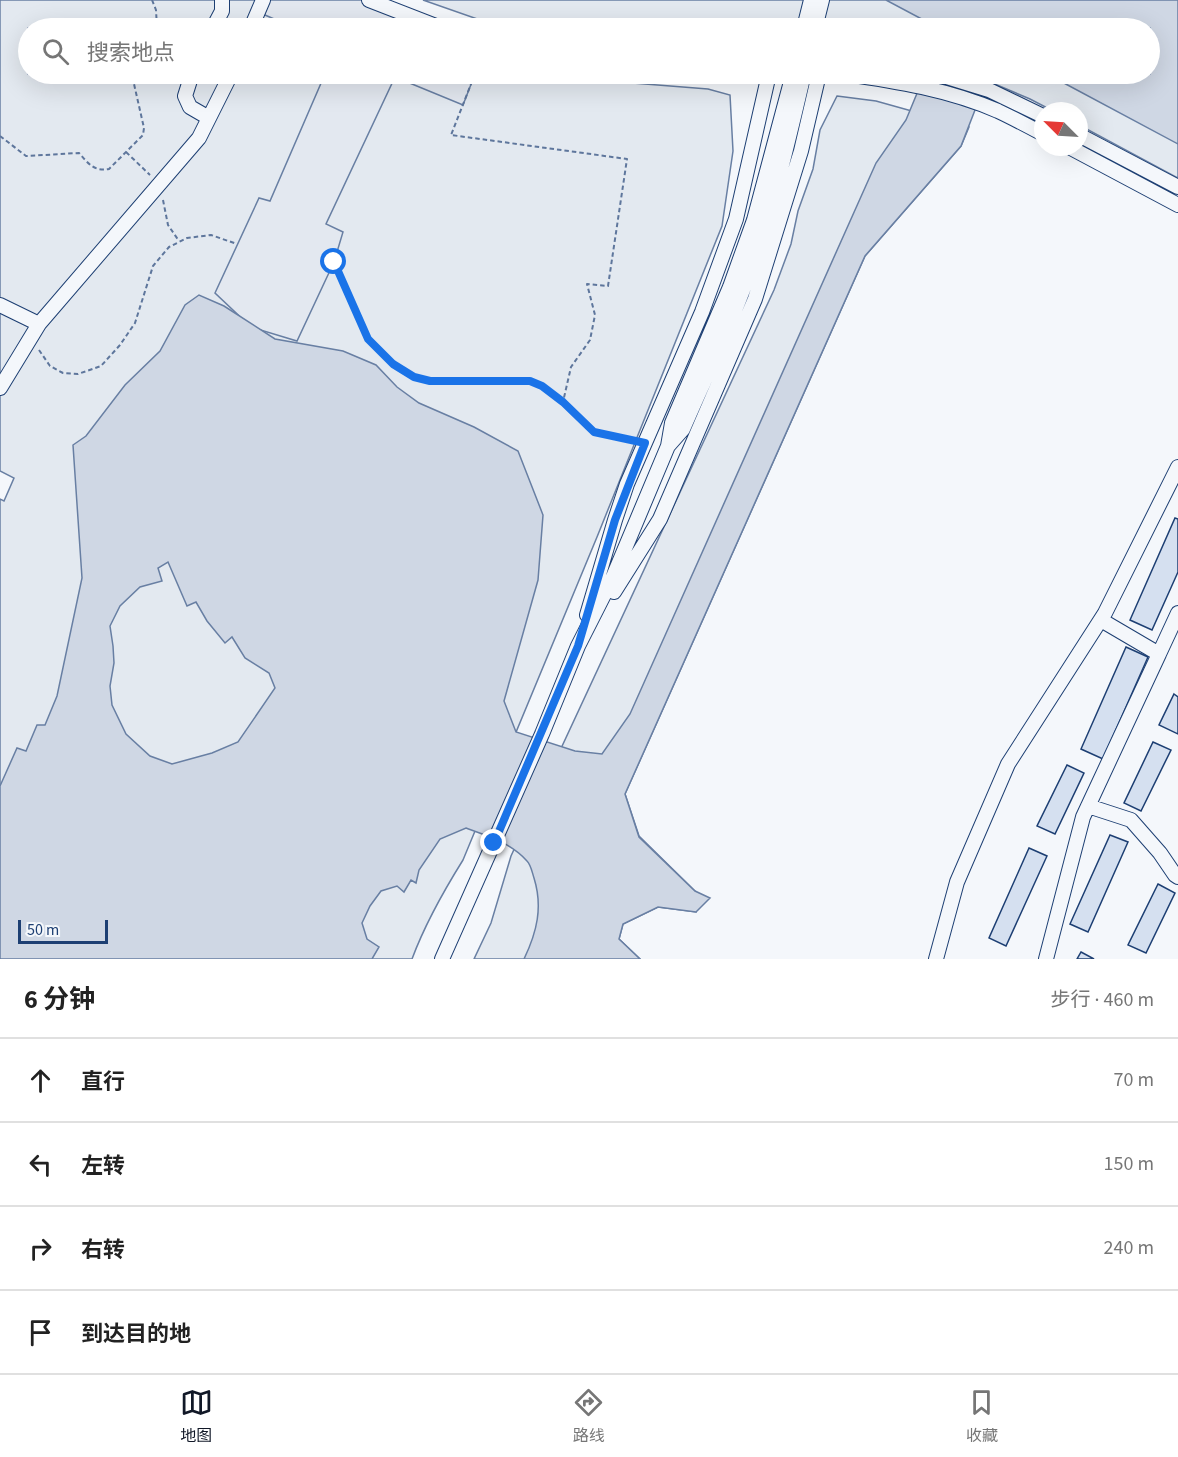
<!DOCTYPE html>
<html lang="zh">
<meta charset="utf-8">
<style>
:root{--surface:#fff;--page:#f2f2f2;--text:#222;--muted:#767676;--line:#e0e0e0;--accent:#111827}
body{margin:0;font-family:"Source Sans 3","Noto Sans SC",sans-serif;background:var(--page);color:var(--text)}
.compass{position:absolute;left:1034px;top:102px;width:54px;height:54px;border-radius:50%;background:var(--surface);box-shadow:0 6px 24px #0002;rotate:294deg}
.scale{position:absolute;left:18px;bottom:15px;width:90px;box-sizing:border-box;padding-left:6px;border:3px solid #1d3f73;border-top:0;font-size:16px;line-height:21px;white-space:nowrap;color:#1d3f73;-webkit-text-stroke:4px #f4f7fb;paint-order:stroke}
.stop{position:absolute;width:18px;height:18px;margin:-14px;border:4px solid #1a73e8;border-radius:50%;background:#fff}
.stop.end{background:#1a73e8;border-color:#fff;box-shadow:0 2px 6px #0008}
.list{margin:0;padding:0;list-style:none}
h2{display:flex;justify-content:space-between;align-items:center;height:78px;margin:0;padding:0 24px;font-size:26px}
h2 small{font-size:20px;font-weight:400;color:var(--muted)}
.list li{display:grid;grid-template-columns:39px 1fr auto;gap:18px;align-items:center;box-sizing:border-box;height:84px;padding:0 24px;border-top:2px solid var(--line)}
.list b{display:block;font-size:22px;white-space:nowrap}
.list em{font-size:20px;font-style:normal;color:var(--muted)}
.icon{flex:none;width:33px;height:33px;fill:none;stroke:currentColor;stroke-width:2;stroke-linecap:round;stroke-linejoin:round}
.map{position:relative;flex:none;width:1178px;height:959px;overflow:hidden}
.search{position:absolute;background:var(--surface);box-shadow:0 6px 24px #0002;left:18px;right:18px;top:18px;height:66px;display:flex;align-items:center;gap:15px;box-sizing:border-box;padding:0 21px;border-radius:33px;color:var(--muted);font-size:22px}
.sheet{height:414px;background:var(--surface)}
nav{display:flex;justify-content:space-around;align-items:center;box-sizing:border-box;height:84px;border-top:2px solid var(--line);background:var(--surface);font-size:16px;color:var(--muted)}
nav a{display:grid;justify-items:center;gap:3px}
nav .on{color:var(--accent)}
.map>svg:first-child{display:block}
</style>
<div class="map">
<svg width="1178" height="959" viewBox="0 0 1178 959">
<rect width="100%" height="100%" fill="#f4f7fb"/>
<path fill="#e3e9f0" stroke="#687fa3" stroke-width="1.5" d="M0,0h325l61,28h-358v46h491l189,15 22,6 3,56 -11,75 -125,311 -134,323c-20,32 -38,64 -51,99h-412v-460l4,2 10,-23 -14,-7z
M423,0h755v178l-99,-53v-14h-26l-23,-12 -59,-25h179v-46h-647z
M837,96l39,5 93,26 -8,19 -96,110 -240,538 14,42 56,55 1,21 -38,-5 -35,17 -4,15 21,20h-166l17,-36 20,-67 263,-566 17,-46 7,-33 15,-42 7,-39z"/>
<path fill="#e3e8f0" stroke="#687fa3" stroke-width="1.5" d="M263,0h106l72,28h-146l-37,-16z
M325,74h150l-12,31 -68,-28 -69,147 17,8 -9,30 -37,79 -46,-14 -36,-34 44,-95 11,3z"/>
<path fill="#cfd7e4" stroke="#687fa3" stroke-width="1.5" fill-rule="evenodd" d="M886,0h292v144l-131,-70h103v-46h-217v-3z
M925,74h64l-28,72 -96,110 -240,538 14,43 56,54 15,7 -14,14 -38,-5 -35,17 -4,15 21,20h-116c13,-27 19,-52 10,-81 -2,-6 -3,-13 -7,-17 -16,-18 -39,-25 -61,-33l-26,11 -21,31 -3,13 -5,-3 -7,12 -7,-6 -16,5 -11,15 -8,17 5,16 12,8 -7,12h-372v-173l17,-38 9,3 11,-26h8l12,-29 25,-118 -9,-133 13,-9 39,-51 35,-34 25,-46 14,-10 25,11 51,33 68,12 33,14 21,22 22,16 55,24 44,24 25,64 -5,65 -34,121 12,31 59,19 27,3 28,-40 246,-551 30,-43zM168,562l19,44 9,-4 11,19 18,22 7,-6 13,21 24,15 6,15 -37,54 -26,11 -40,11 -22,-8 -24,-22 -14,-29 -2,-19 4,-23 -1,-17 -3,-20 10,-20 20,-19 22,-6 -4,-13z"/>
<path fill="#d5e0f0" stroke="#1d3f73" stroke-width="1.5" d="M1175,518l3,1v53l-26,58 -22,-10z
M1126,647l22,10 -45,102 -22,-10z
M1174,694l4,3v37l-19,-9z
M1153,742l18,8 -30,61 -17,-8z
M1067,765l17,8 -29,61 -18,-8z
M1110,835l18,7 -40,90 -18,-8z
M1029,848l18,8 -41,90 -17,-8z
M1158,884l17,9 -29,60 -18,-8z
M1081,952l13,7h-17z"/>
<g fill="none" stroke-linecap="round" stroke-linejoin="round">
<g stroke="#1d3f73" stroke-width="16">
<path id="minor" d="M369,0l72,28
M213,28l9,-17v-11
M251,28l12,-28
M804,28l7,-28
M815,28l7,-28
M192,74l-7,22 5,11 19,11
M845,74c51,7 105,16 153,37 15,7 30,15 45,23
M937,74l52,16 54,26
M1079,135l99,52
M1069,147l109,58
M0,305l39,19
M0,388l39,-64 160,-186 32,-64
M668,446l15,-17c20,-46 42,-92 60,-139 27,-70 44,-143 61,-216
M614,592l46,-73 95,-220 46,-148 18,-77
M587,615l28,-95 12,-36 75,-172 34,-93 33,-145
M1101,620l58,34 19,-41
M1088,806l43,14 29,33 15,22 3,2
M442,959l100,-225 36,-88 35,-69 55,-131 4,-23 58,-136 24,-67 39,-146
M936,959l21,-77 51,-118 97,-151 73,-146
M1046,959l37,-142 76,-163"/>
</g>
<path stroke="#5e769c" stroke-width="2" stroke-dasharray="4.5 3" stroke-linecap="butt" d="M152,0l4,10 1,18
M475,74l-24,61 176,24 -19,127 -21,-2 8,31 -5,25 -19,27 -8,35
M0,136l26,20 53,-3c9,10 15,19 30,16l34,-34 1,-7 -10,-44 1,-10
M126,152l24,23
M163,200l5,25 11,16
M334,262l34,77 24,25 22,13 16,4h100l11,5 22,16 31,30 40,8
M39,350l11,16 13,7 15,1 23,-8 19,-21 15,-22 18,-57 16,-19 18,-9 24,-3 26,9"/>
<use href="#minor" stroke="#f4f7fb" stroke-width="14"/>
</g>
<g fill="none" stroke-linecap="round" stroke-linejoin="round">
<path stroke="#1a73e8" stroke-width="8" d="M334,262l34,77 25,25 21,13 16,4h100l12,5 21,16 31,30 51,11 -30,77 -37,126 -84,197"/>
</g>
</svg>
<svg class="compass" viewBox="-18 -18 36 36"><path d="M0-13l5 13h-10z" fill="#e53935"/><path d="M0 13l5-13h-10z" fill="#767676"/></svg>
<div class="scale">50 m</div>
<div class="stop" style="left:334px;top:262px"></div>
<div class="stop end" style="left:494px;top:843px"></div>
<div class="search"><svg class="icon" aria-label="search" viewBox="0 0 24 24"><circle cx="10" cy="10" r="6"/><path d="M15 15l6 6"/></svg>搜索地点</div>
</div>
<section class="sheet">
<h2>6 分钟<small>步行 · 460 m</small></h2>
<ul class="list">
<li><svg class="icon" aria-label="ahead" viewBox="0 0 24 24"><path d="M12 20V5M6 11l6-6 6 6"/></svg><div><b>直行</b></div><em>70 m</em></li>
<li><svg class="icon" aria-label="left" viewBox="0 0 24 24"><path d="M17 20v-9H6M10 6l-5 5 5 5"/></svg><div><b>左转</b></div><em>150 m</em></li>
<li><svg class="icon" aria-label="right" viewBox="0 0 24 24"><path d="M7 20v-9h11M14 6l5 5-5 5"/></svg><div><b>右转</b></div><em>240 m</em></li>
<li><svg class="icon" aria-label="arrive" viewBox="0 0 24 24"><path d="M6 21V4h12l-3 4 3 4H6"/></svg><div><b>到达目的地</b></div></li>
</ul>
</section>
<nav>
<a class="on"><svg class="icon" aria-label="map" viewBox="0 0 24 24"><path d="M3 6l6-2 6 2 6-2v14l-6 2-6-2-6 2zM9 4v14M15 6v14"/></svg>地图</a>
<a><svg class="icon" aria-label="directions" viewBox="0 0 24 24"><path d="M12 3l9 9-9 9-9-9zM9 14v-3h6M13 9l2 2-2 2"/></svg>路线</a>
<a><svg class="icon" aria-label="saved" viewBox="0 0 24 24"><path d="M7 4h10v16l-5-4-5 4z"/></svg>收藏</a>
</nav>
